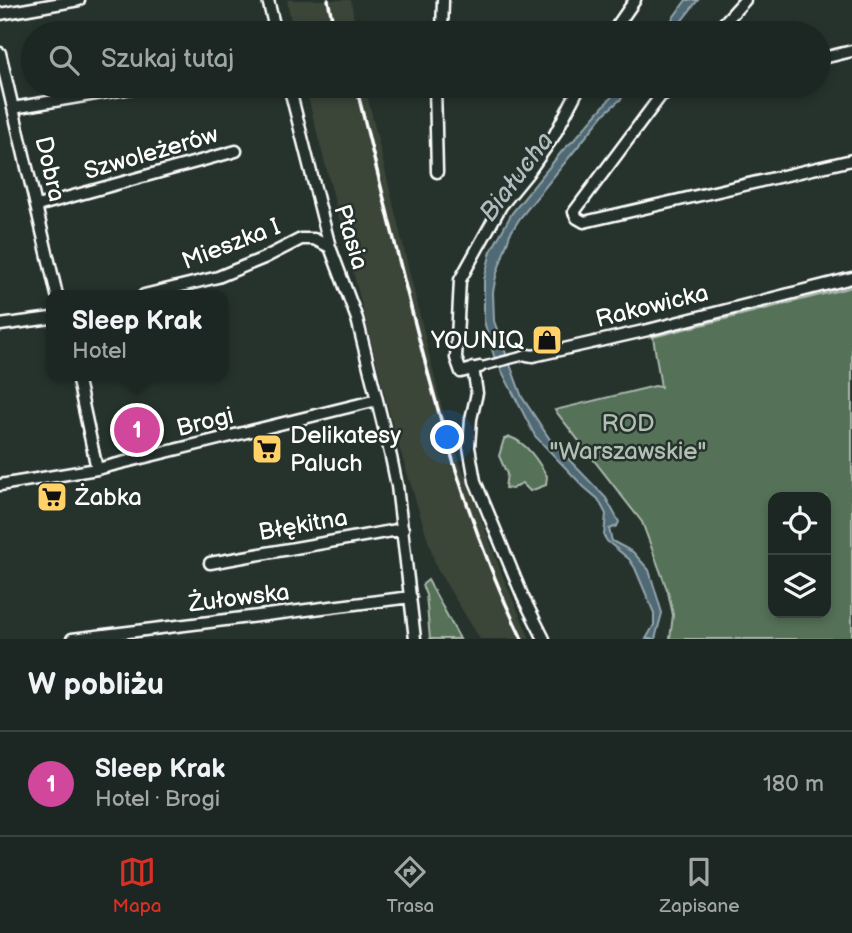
<!DOCTYPE html>
<html lang="pl">
<meta charset="utf-8">
<style>
:root{--surface:#1c2622;--page:#29322f;--text:#f1f3f6;--muted:#a0a5a5;--line:#3a4340;--accent:#d93025}
body{margin:0;font-family:"Balsamiq Sans",sans-serif;background:var(--page);color:var(--text)}
.controls{position:absolute;right:21px;bottom:21px;display:grid;overflow:hidden;border-radius:14px;box-shadow:0 4px 10px #0003}
.controls button{width:63px;height:63px;display:grid;place-items:center;padding:0;border:0;border-bottom:2px solid var(--line);background:var(--surface);color:var(--text);font:35px sans-serif}
.you{position:absolute;left:448px;top:438px;width:24px;height:24px;margin:-18px;border:5px solid #fff;border-radius:50%;background:#1a73e8;box-shadow:0 0 0 10px #1a73e833}
.badge{display:grid;place-items:center;width:46px;height:46px;border-radius:50%;background:var(--accent);color:#fff;font-size:23px;font-weight:700}
.pin{position:absolute;translate:-50% -50%;border:4px solid #fff;box-shadow:0 2px 7px #0006}
.popup{position:absolute;left:46px;top:290px;width:182px;height:91px;box-sizing:border-box;display:grid;place-content:center;border-radius:14px;background:var(--surface);filter:drop-shadow(0 2px 5px #0005);font-size:23px;white-space:nowrap;color:var(--muted)}
.popup b{font-size:26px;color:var(--text)}
.popup::after{content:'';position:absolute;left:50%;top:100%;margin-left:-14px;border:14px solid transparent;border-top-color:var(--surface)}
.list{margin:0;padding:0;list-style:none}
h2{display:flex;justify-content:space-between;align-items:center;height:91px;margin:0;padding:0 28px;font-size:30px}
h2 small{font-size:23px;font-weight:400;color:var(--muted)}
.list li{display:grid;grid-template-columns:46px 1fr auto;gap:21px;align-items:center;box-sizing:border-box;height:105px;padding:0 28px;border-top:2px solid var(--line)}
.list b{display:block;font-size:26px;white-space:nowrap}
.list p{margin:0;font-size:23px;white-space:nowrap;color:var(--muted)}
.list em{font-size:23px;font-style:normal;color:var(--muted)}
.icon{flex:none;width:38px;height:38px;fill:none;stroke:currentColor;stroke-width:2;stroke-linecap:round;stroke-linejoin:round}
.map{position:relative;flex:none;width:852px;height:639px;overflow:hidden}
.search{position:absolute;background:var(--surface);box-shadow:0 4px 10px #0003;left:21px;right:21px;top:21px;height:77px;display:flex;align-items:center;gap:18px;box-sizing:border-box;padding:0 24px;border-radius:38px;color:var(--muted);font-size:26px}
.sheet{height:196px;background:var(--surface)}
nav{display:flex;justify-content:space-around;align-items:center;box-sizing:border-box;height:98px;border-top:2px solid var(--line);background:var(--surface);font-size:19px;color:var(--muted)}
nav a{display:grid;justify-items:center;gap:4px}
nav .on{color:var(--accent)}
.map>svg:first-child{display:block}
</style>
<div class="map">
<svg width="852" height="639" viewBox="0 0 852 639">
<rect width="100%" height="100%" fill="#26332d"/>
<filter id="ink" filterUnits="userSpaceOnUse"><feTurbulence type="fractalNoise" baseFrequency=".0143" numOctaves="2"/><feDisplacementMap in="SourceGraphic" scale="14" xChannelSelector="R" yChannelSelector="G"/><feConvolveMatrix kernelMatrix="1 2 1 2 8 2 1 2 1" color-interpolation-filters="sRGB"/></filter>
<g filter="url(#ink)">
<path fill="#3b4439" d="M287,0h64l5,33h-63z
M305,86h60l81,339 56,149 28,65h-50l-43,-70 -42,-135z"/>
<path fill="#547158" stroke="#aab8ac" stroke-width="2" fill-rule="evenodd" d="M852,287v352h-182l3,-24 -5,-23 -26,-70 -87,-112 100,-24 6,1 -8,-50zM773,497h53v116h-53z
M510,437c17,6 28,24 37,39l-1,9 -16,6 -8,-8 -10,6 -7,-1 2,-14 -8,-18 5,-17z
M428,580l32,59h-30l-4,-44 -4,-10z"/>
<path fill="#4f6974" stroke="#95a5ac" stroke-width="2" d="M686,0h12l-26,33h-10z
M621,86h10l-10,13 -16,14 -85,105 -10,16 -14,42 -3,16 1,29 28,76 29,44 55,57 13,24 -2,4 -8,3 3,12 21,11 16,18 13,43 -7,26h-9l8,-14v-12l-19,-45 -6,-9 -22,-18 -3,-5 2,-22 -8,-15 -14,-12 -49,-51 -41,-80 -10,-35v-41l7,-29 21,-38 51,-63 11,-10z"/>
<g fill="none" stroke-linecap="round" stroke-linejoin="round">
<g stroke="#fff" stroke-width="12">
<path id="pedestrian" d="M480,367l47,-12"/>
</g>
<g stroke="#fff" stroke-width="15">
<path id="minor" d="M268,0l8,33
M0,14l79,-14
M442,33l1,-33
M612,33l23,-33
M715,33l30,-33
M0,53l57,242
M819,59l33,-8
M289,86l41,161 27,72 34,138 6,29 18,153
M435,86l2,86
M668,86l-94,126 3,6 7,4 268,-62
M660,95l39,-9
M13,108l130,-22
M37,206l199,-55
M144,295l74,-18 46,-19 37,-19h13l16,8
M0,325l51,-7
M527,355l6,1 115,-26 204,-52
M480,367l-19,5 -5,-14 4,-78 41,-74 27,-33 26,-37 26,-50
M473,368l4,25 -6,26 -2,28 6,34 48,116 21,42
M77,376l20,93
M0,485l97,-16 280,-69
M210,563l193,-34
M72,639l339,-42"/>
</g>
<use href="#pedestrian" stroke="#26332d" stroke-width="7"/>
<use href="#minor" stroke="#26332d" stroke-width="10"/>
<path stroke="#fff" stroke-width="3.5" d="M328,0l7,33
M356,86c17,69 34,137 51,206 30,119 61,236 115,347"/>
</g>
</g>
<defs>
<g id="shop-square" transform="scale(1.575)"><rect x="-9" y="-9" width="18" height="18" rx="4" fill="#ffd166" stroke="#26332d"/><path d="M-5-2.5h2.3a2.7 3.5 0 0 1 5.4 0H5L5.5 6h-11ZM-1.5-2.5h3a1.5 2.3 0 0 0-3 0Z" fill="#111"/></g>
<g id="supermarket-square" transform="scale(1.575)"><rect x="-9" y="-9" width="18" height="18" rx="4" fill="#ffd166" stroke="#26332d"/><path d="M-6-5.5h2.5l.6 2H6L4.5 2H-2.5L-4.4-4H-6ZM-1.5 3.2a1.3 1.3 0 1 0 .1 0ZM3 3.2a1.3 1.3 0 1 0 .1 0Z" fill="#111"/></g>
</defs>
<g fill-rule="evenodd">
<use href="#shop-square" x="547" y="340"/>
<use href="#supermarket-square" x="267" y="449"/>
<use href="#supermarket-square" x="52" y="497"/>
</g>
<g text-anchor="middle" dominant-baseline="central" stroke-width="5" stroke-linejoin="round" paint-order="stroke">
<g font-size="24" fill="#fff" stroke="#26332d">
<text transform="translate(151 153) rotate(-16)">Szwoleżerów</text>
<text transform="translate(50 169) rotate(77)">Dobra</text>
<text transform="translate(351 237) rotate(73)">Ptasia</text>
<text transform="translate(231 244) rotate(-21)">Mieszka I</text>
<text transform="translate(652 306) rotate(-14)">Rakowicka</text>
<text transform="translate(205 422) rotate(-14)">Brogi</text>
<text transform="translate(303 525) rotate(-10)">Błękitna</text>
<text transform="translate(239 598) rotate(-7)">Żułowska</text>
</g>
<g font-size="24" fill="#fff" stroke="#26332d" text-anchor="start">
<text x="524" y="340" text-anchor="end">YOUNIQ</text>
<text x="290" y="435">Delikatesy<tspan x="290" dy="28">Paluch</tspan></text>
<text x="75" y="497">Żabka</text>
</g>
<g font-size="24" fill="#b2bfb4" stroke="#26332d">
<text x="628" y="423">ROD<tspan x="628" dy="28">"Warszawskie"</tspan></text>
</g>
<g font-size="26" font-style="italic" fill="#b0bcc0" stroke="#26332d">
<text transform="translate(517 177) rotate(-53)">Białucha</text>
</g>
</g>
</svg>
<div class="controls">
<button><svg class="icon" aria-label="locate" viewBox="0 0 24 24"><circle cx="12" cy="12" r="6"/><path d="M12 2v4M12 18v4M2 12h4M18 12h4"/></svg></button>
<button><svg class="icon" aria-label="layers" viewBox="0 0 24 24"><path d="M12 4l9 5-9 5-9-5zM3 14l9 5 9-5"/></svg></button>
</div>
<div class="you"></div>
<div class="pin badge" style="left:137px;top:430px;background:#d1479c">1</div>
<div class="popup"><b>Sleep Krak</b>Hotel</div>
<div class="search"><svg class="icon" aria-label="search" viewBox="0 0 24 24"><circle cx="10" cy="10" r="6"/><path d="M15 15l6 6"/></svg>Szukaj tutaj</div>
</div>
<section class="sheet">
<h2>W pobliżu<small></small></h2>
<ul class="list">
<li><span class="badge" style="background:#d1479c">1</span><div><b>Sleep Krak</b><p>Hotel · Brogi</p></div><em>180 m</em></li>
</ul>
</section>
<nav>
<a class="on"><svg class="icon" aria-label="map" viewBox="0 0 24 24"><path d="M3 6l6-2 6 2 6-2v14l-6 2-6-2-6 2zM9 4v14M15 6v14"/></svg>Mapa</a>
<a><svg class="icon" aria-label="directions" viewBox="0 0 24 24"><path d="M12 3l9 9-9 9-9-9zM9 14v-3h6M13 9l2 2-2 2"/></svg>Trasa</a>
<a><svg class="icon" aria-label="saved" viewBox="0 0 24 24"><path d="M7 4h10v16l-5-4-5 4z"/></svg>Zapisane</a>
</nav>
